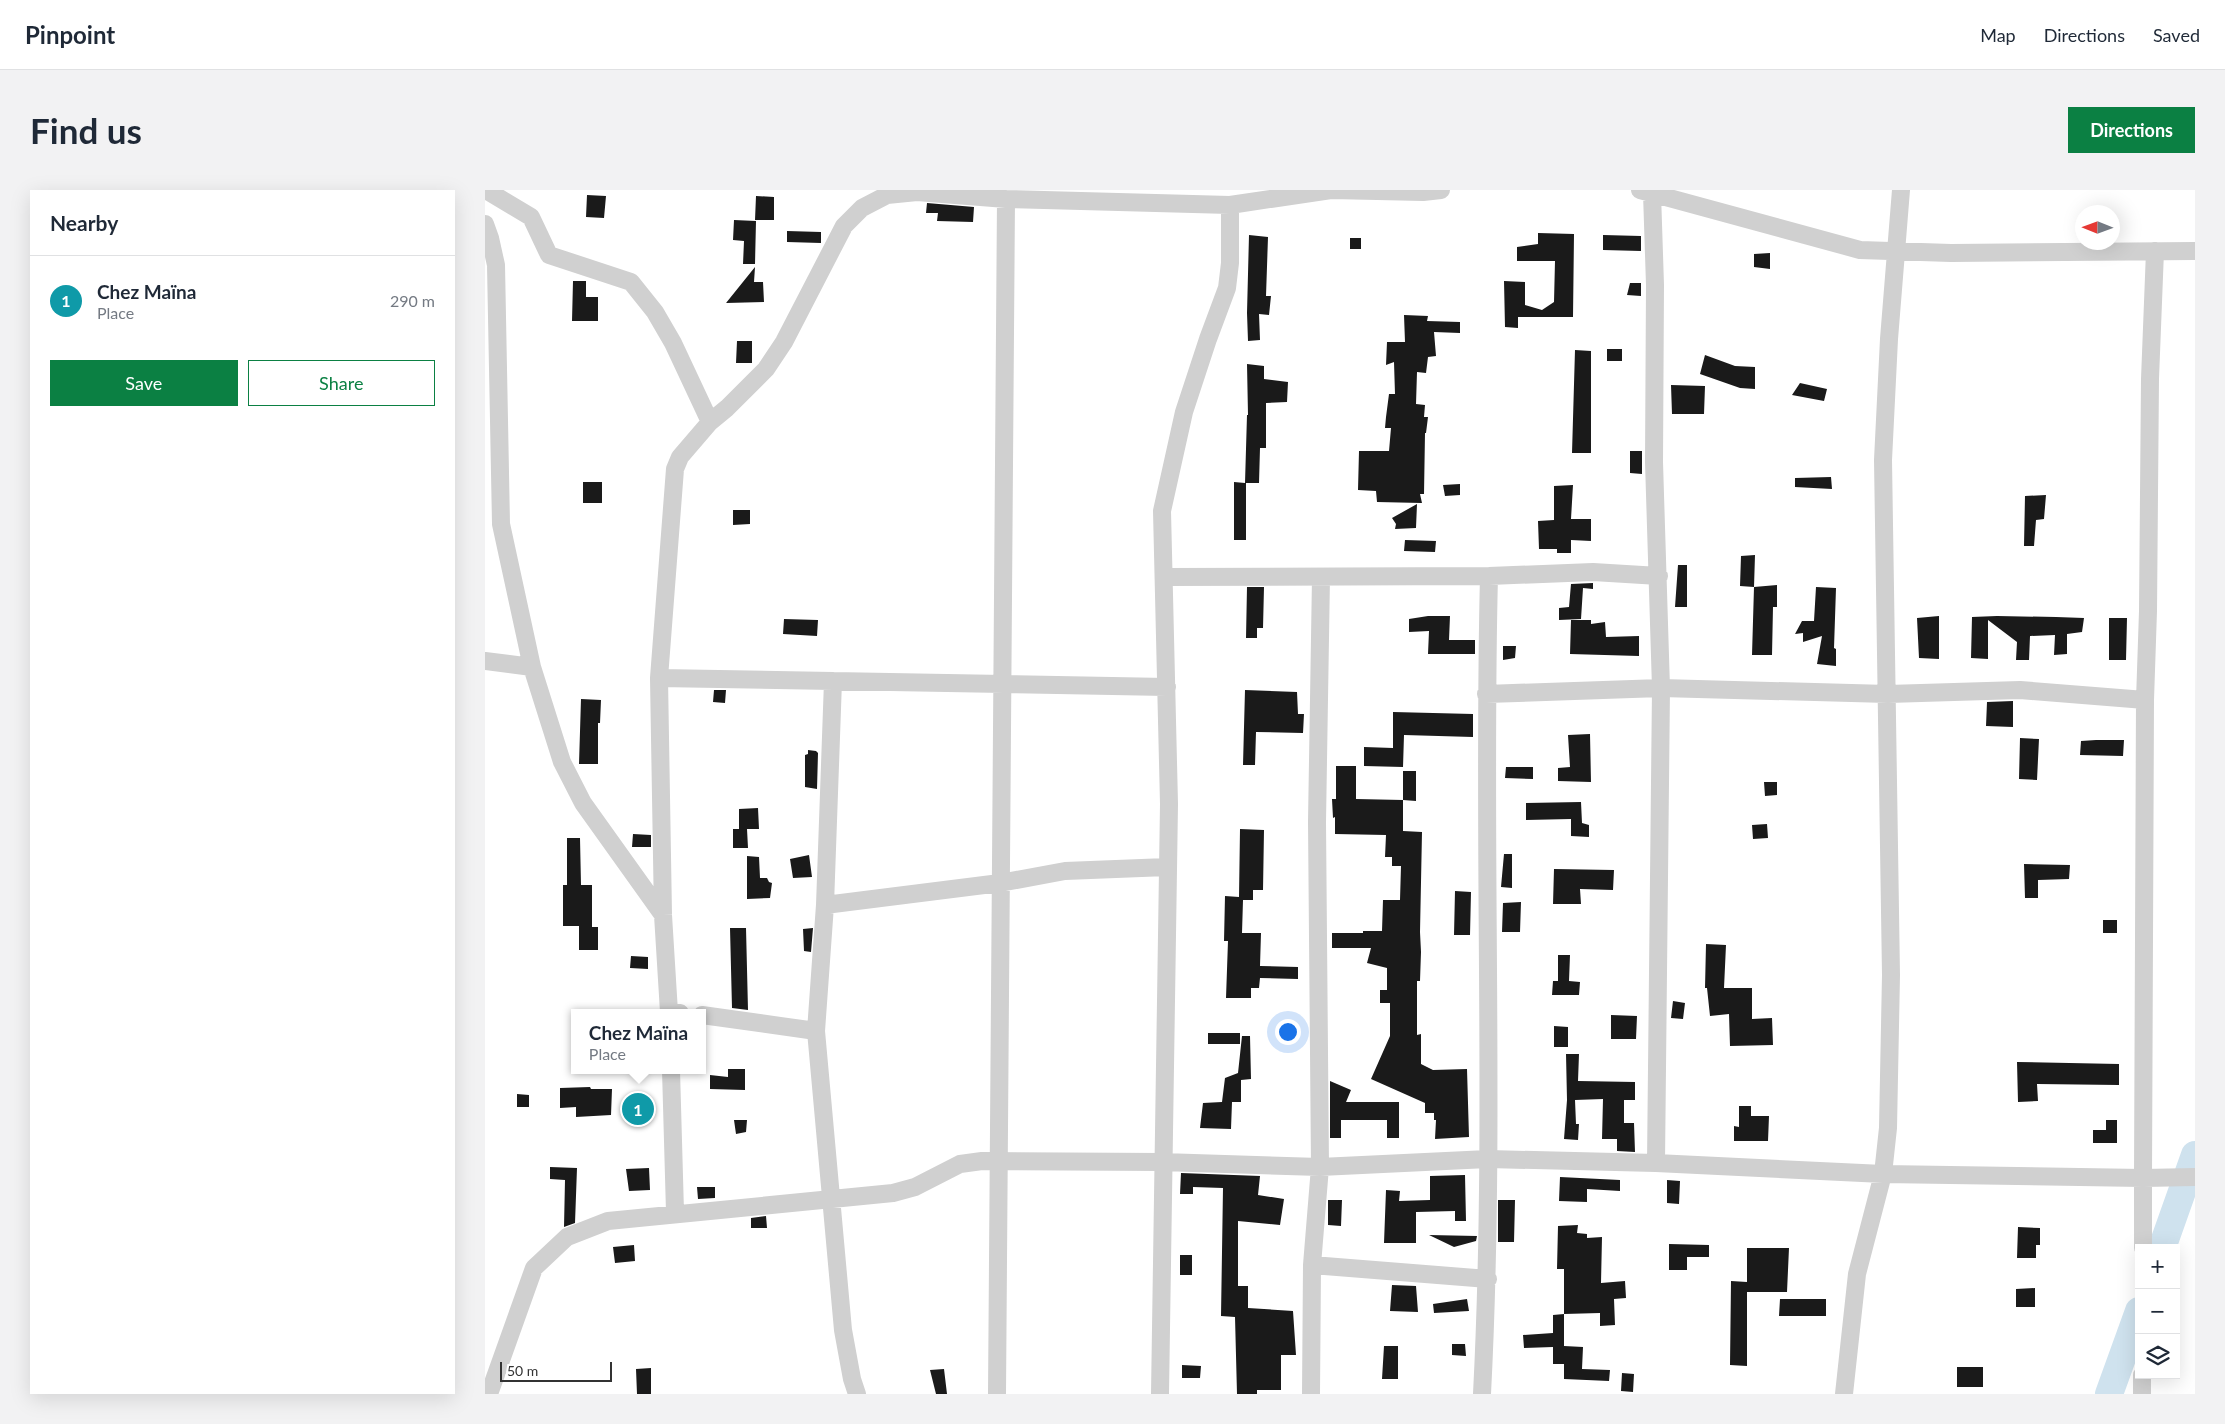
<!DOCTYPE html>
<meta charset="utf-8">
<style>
:root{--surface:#fff;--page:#f2f2f3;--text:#1f2937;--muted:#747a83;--line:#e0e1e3;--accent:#0b8043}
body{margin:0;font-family:Lato,sans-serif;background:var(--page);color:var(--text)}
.controls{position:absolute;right:15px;bottom:15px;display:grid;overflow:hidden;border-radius:0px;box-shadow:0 5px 20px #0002}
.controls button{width:45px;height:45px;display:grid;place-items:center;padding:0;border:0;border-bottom:1px solid var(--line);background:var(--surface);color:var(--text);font:25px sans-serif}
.compass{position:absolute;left:1590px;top:15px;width:45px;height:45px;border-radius:50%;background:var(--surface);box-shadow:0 5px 20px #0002;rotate:271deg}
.scale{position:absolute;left:15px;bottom:12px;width:112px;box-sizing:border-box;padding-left:5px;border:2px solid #333;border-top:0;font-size:14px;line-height:18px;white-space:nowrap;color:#333;-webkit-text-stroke:4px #fff;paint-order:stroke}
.you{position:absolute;left:802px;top:841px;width:18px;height:18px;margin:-12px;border:4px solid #fff;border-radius:50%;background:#1a73e8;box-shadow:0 0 0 8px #1a73e833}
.badge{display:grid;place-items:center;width:32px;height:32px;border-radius:50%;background:var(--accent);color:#fff;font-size:16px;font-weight:700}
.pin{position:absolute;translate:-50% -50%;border:2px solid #fff;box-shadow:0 1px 5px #0006}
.popup{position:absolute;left:86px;top:819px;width:135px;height:65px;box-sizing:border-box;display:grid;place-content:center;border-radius:0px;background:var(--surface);filter:drop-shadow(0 1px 4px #0005);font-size:16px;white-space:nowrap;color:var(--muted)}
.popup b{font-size:19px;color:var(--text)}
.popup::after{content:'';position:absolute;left:50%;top:100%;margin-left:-10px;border:10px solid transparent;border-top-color:var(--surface)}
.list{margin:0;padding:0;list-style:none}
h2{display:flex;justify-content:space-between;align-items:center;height:65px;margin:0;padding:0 20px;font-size:21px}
h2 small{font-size:16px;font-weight:400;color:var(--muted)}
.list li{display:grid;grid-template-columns:32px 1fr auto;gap:15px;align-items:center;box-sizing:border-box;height:90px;padding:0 20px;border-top:1px solid var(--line)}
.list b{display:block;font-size:19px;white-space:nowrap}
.list p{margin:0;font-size:16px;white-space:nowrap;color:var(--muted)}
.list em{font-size:16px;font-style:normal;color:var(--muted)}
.actions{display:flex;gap:10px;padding:15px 20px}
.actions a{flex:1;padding:11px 0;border:1px solid var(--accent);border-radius:0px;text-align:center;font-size:18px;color:var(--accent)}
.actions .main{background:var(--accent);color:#fff}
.icon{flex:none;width:28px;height:28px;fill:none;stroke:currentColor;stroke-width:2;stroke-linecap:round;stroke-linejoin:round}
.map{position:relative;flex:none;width:1710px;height:1204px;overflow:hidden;border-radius:0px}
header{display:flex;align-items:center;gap:30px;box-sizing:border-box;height:70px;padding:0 25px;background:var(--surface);border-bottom:1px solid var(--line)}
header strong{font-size:24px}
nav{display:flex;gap:28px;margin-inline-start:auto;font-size:18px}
.intro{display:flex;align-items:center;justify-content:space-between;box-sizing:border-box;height:120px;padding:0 30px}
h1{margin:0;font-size:35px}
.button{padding:12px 22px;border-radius:0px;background:var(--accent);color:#fff;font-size:18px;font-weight:700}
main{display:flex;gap:30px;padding:0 30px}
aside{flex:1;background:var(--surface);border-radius:0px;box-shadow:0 5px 20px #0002}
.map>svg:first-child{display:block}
</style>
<header>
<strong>Pinpoint</strong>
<nav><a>Map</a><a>Directions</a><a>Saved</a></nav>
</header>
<div class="intro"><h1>Find us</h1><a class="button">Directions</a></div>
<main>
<aside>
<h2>Nearby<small></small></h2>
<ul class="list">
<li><span class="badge" style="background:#0f9aa8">1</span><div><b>Chez Maïna</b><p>Place</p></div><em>290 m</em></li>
</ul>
<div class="actions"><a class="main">Save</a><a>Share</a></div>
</aside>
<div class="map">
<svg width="1710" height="1204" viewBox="0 0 1710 1204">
<rect width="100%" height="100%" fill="#fff"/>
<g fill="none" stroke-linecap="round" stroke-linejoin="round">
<path stroke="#cfe2ee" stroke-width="28" d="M1677,1058l33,-93
M1624,1204l30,-83"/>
</g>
<path fill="#1a1a1a" d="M102,5l19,1 -2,22 -18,-1z
M271,6l18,1v23h-19z
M442,13l47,4 -1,15 -36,-1 1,-8h-12z
M249,30l22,1 -1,43h-12l1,-23 -11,-1z
M302,41l34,1v11l-34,-1z
M1053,43l36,1 -1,83h-55v11l-13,-1 -1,-46 21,1v23l17,5 12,-8 1,-41h-38v-14l21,-3z
M764,45l19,2 -2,59h5l-2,19 -10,-1 1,26 -12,1 -1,-28z
M1118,45l38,1v15l-38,-1z
M865,48h11v11h-11z
M1285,63v16l-16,-2v-13z
M270,77l-1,15h9l1,20 -38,1z
M88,91h13v16h12v24h-26z
M1145,93h11v13l-14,-1z
M919,125l24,1 -1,5 33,1v11l-26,-1 2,24 -8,1 -2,16 -9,-1 -1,32 9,1 -1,12h4l-2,16h-1l-1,61h-4l2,9 -45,-1 -1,-11 -18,-1 1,-39h30l2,-23h-6l1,-11 3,-23h6l-1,-32 -8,3 1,-23h18z
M252,151h15v22h-16z
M1122,159h15v12h-15z
M1090,160l16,1v102h-19z
M1220,165l30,11 20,1v22l-15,-1 -40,-14z
M762,174l17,2v13l24,3 -1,20 -21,1v45h-6l-1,35h-13v57h-12v-58l11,1 2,-68h1z
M1315,193l27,6 -3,12 -32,-6z
M1186,195l34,1 -1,28h-32z
M1145,261h12v23l-12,-1z
M1346,287l1,12 -37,-2v-9z
M98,292h19v21h-19z
M975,294v11l-15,1 -2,-11z
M1088,295l-2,34h20v22l-20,-1v13h-14v-4h-18l-1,-28 16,-1v-34z
M1561,305l-2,24 -8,1 -2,26h-10l1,-50z
M932,314l-1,24 -21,1 1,-5 -4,-6z
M248,320h17v14l-17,1z
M920,350l31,1 -1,11 -31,-1z
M1270,365l-1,32 -14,-1 1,-30z
M1193,375h9v42h-12z
M1108,393v6l-10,-1 -2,31 -22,1v-12l10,-1 2,-23z
M1292,395v22h-4l-1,48h-20l2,-68z
M762,397h17l-1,41h-6v10h-11z
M1331,397l20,1 -2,60 2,1v17l-19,-2 5,-28 -19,6v-9l-8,1 7,-13h12z
M943,426h22l-1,24h26v14h-47l1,-23 -20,1v-13z
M1454,426v43l-20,-1 -2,-40z
M1512,426l59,1 28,1 -2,14 -15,2v20l-13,1 1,-20 -25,1 -1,24h-13l1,-18 -29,-22v39l-17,-1 1,-41z
M1624,428h18l-1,42h-17z
M299,429l34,1 -1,16 -34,-2z
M1086,430h20v4l14,-2 1,15 33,-1v20l-69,-2z
M1018,456h13l-1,12 -12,2z
M229,500h12l-1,13 -12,-1z
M760,500l52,2 1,22h6l-1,19 -47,-1 -1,33h-12z
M96,509l20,1 -1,23h-2v41h-19z
M1528,511v26l-27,-1 1,-24z
M908,522l80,2v23l-69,-2 -1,32 -39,-1v-19l29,1z
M1105,544l1,48 -33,-1v-13l12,-1 -2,-32z
M1535,548l19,1 -2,41 -18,-1z
M1611,550h28l-1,16 -43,-1 1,-14z
M323,560l8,1 2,2 -1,36 -12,-2v-32l3,-1z
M851,576h20v33l47,1v31l19,1 -2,100 1,20 -1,29h-3v54l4,-1v30l12,6 34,-1 2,68 -34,2 1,-19h-2v-7h-9v-10l-54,-24 19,-43v-33h-10v-13h7v-22l-20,-5 4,-15h-39v-15h31v-2h19l1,-31h17l1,-34h-9v-9h-7l1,-22 -51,-1v-17l-2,1 -1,-19h4z
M1021,577h27v12l-28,-1z
M918,581h13v30l-13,-1z
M1279,592h13v13l-12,1z
M1096,612l1,21 7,2v12l-18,-1v-17l-45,1v-17z
M273,618l1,21h-12l1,19h-15v-19h13h-7v-20z
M1282,634l1,14 -15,1 -1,-14z
M755,639l24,1 -1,60h-10v10h-10l-1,33h19l-1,33 38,1v12l-38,-1 -1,10h-8v10h-25l2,-57h-4l1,-45 14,1z
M148,644l18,1v12h-19z
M82,648h13l1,47h11v42h6v23h-19v-24h-16v-41h4z
M1019,664h8v34l-11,-1z
M324,665l3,22 -19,1 -3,-19z
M262,666l12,1 1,21h7l2,4 3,1 -2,15 -23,1z
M1539,674l46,1 -1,14 -31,1v18h-13z
M1069,679l60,1 -1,20 -33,-1 1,15h-28z
M970,701l16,1 -1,43h-16z
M1036,712l-1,30h-18l1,-29z
M1618,730h14v13h-14z
M245,738h16l2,82 -16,-2z
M328,738l-2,24 -7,-1 -1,-22z
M1221,754l20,1 -2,43h28v31l20,-1 1,27 -43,1 -1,-32 -19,2 -3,-28h-2z
M1073,765h12l-1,26 11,1 -1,13h-27l1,-14h5z
M146,766l17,1v12l-18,-1z
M1188,811l12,2 -2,16 -12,-1z
M1126,825l26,1 -1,23h-25z
M1069,836l14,1v20h-14z
M723,843h32v11h-32z
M757,846h8l1,43 -10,1v22h-9l-1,27 -31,-1 3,-25 19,-1 3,-24 13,-5z
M1081,864h13l-1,27 57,1v18h-11v23h10l1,29 -18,-1v-12h-15l1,-40 -28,1 1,24h3l-1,16 -14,-1 3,-39z
M1532,872l102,2v21l-82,-1 1,17 -20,1z
M243,879h17v21l-35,-1v-14l18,2z
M845,891l21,9 -5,12h53v36h-12v-18h-46v18h-11z
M105,897l1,2h21l-1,26 -35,2v-10l-16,1v-20z
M32,904l12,1v12h-12z
M1254,916h12v10h18l-1,25h-34v-15l5,1z
M249,930h13l-1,12 -10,2z
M1621,930h11v23h-24v-13h13z
M65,977l27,1 -2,55 -11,4 1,-47 -15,-1z
M164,978l1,22 -21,1 -3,-22z
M696,983l79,3 -2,19 26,4 -4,26 -42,-4v65h10v22l45,3 3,44h-15v35h-24v4h-20l-2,-77 -14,-1 2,-128 -30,-1v7h-13z
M980,985l1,46h-11v-10l-39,1v31h-32l2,-53 14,1 -1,10 31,-1v-24z
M1075,987l60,3v11l-33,-2v13l-28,-1z
M1182,990l13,1 -1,23 -12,-1z
M212,997h18v11l-17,1z
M843,1010h14l-1,26 -13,-1z
M1013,1010h17l-1,42h-16z
M281,1026l1,12h-16v-10z
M1093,1035l-1,8 10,1v4l15,-1 -1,46 24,-2 1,17 -12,1 1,26 -15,1v-13l-36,1v-45h-7l1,-43z
M1533,1037l22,1v17h-4v13h-19z
M944,1045l48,1 -1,5 -22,6z
M1184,1054l40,1v12h-22v13h-18z
M149,1055l1,16 -20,2 -2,-16z
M1262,1058h42l-2,44h-40v74l-17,-1 1,-84 16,1z
M695,1065h12v20h-12z
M907,1095l24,1 2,26 -28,-1z
M1550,1098v19h-19v-18z
M982,1109l2,12 -35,2 -1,-9z
M1295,1109h46v17h-47z
M1079,1124v32l19,1 -1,22 28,1 -1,11 -45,-2v-15h-11v-17l-29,1 -1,-13 30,-2v-18z
M967,1154h13l1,12 -14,-1z
M899,1156h14v33h-16z
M697,1175l19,1 -1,12h-18z
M1472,1177h26v20h-26z
M166,1178v26h-14l-1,-25z
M459,1179l3,25h-11l-6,-24z
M1137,1183l12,1 -1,18 -12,-1z"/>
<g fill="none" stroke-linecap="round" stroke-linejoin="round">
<path stroke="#d0d0d0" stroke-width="18" d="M1,0l45,27 18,38 82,27 24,30 18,31 37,79
M1155,0l220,60 91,3 244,-2
M1416,0l-12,149 -6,121 8,515 -3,153 -5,46 260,4v70
M1167,3l3,92 -1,177 7,226 -5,475
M0,34l5,14 6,27 5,259 31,143 30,95 21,41 80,112
M1670,61l-5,128 -2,232 -3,89 -2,478 52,-1
M679,387l325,-1 104,-4 66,4
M0,471l47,6
M174,488l508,9
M348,491l-8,224 -9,126 27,299 9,49 5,15
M1001,504l175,-6 227,6 132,-4 125,10
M340,715l175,-22 65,-12 102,-4
M195,823l-11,-1 -6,-97 -4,-237 16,-209 5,-12 30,-35 17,-14 39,-39 18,-27 60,-116 18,-18 25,-13 30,-3 89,7 224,6 101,-15 92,2 18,-2
M217,825l114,16
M186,880l4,142
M827,1075l176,14
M4,1204l45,-126 33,-31 41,-16 285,-28 22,-6 45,-23 22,-3 180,1 158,5 168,-8 168,4 227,11 -26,100 -13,120
M512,1204c0,-398 3,-796 9,-1195
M675,1204l9,-590 -7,-293 22,-99 24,-73 19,-51 3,-25v-58
M826,1204l1,-129 8,-98 -3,-345 4,-245
M997,1204c14,-272 0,-545 7,-818
M1657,1204v-19"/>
</g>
</svg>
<div class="controls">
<button>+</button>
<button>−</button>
<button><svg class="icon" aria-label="layers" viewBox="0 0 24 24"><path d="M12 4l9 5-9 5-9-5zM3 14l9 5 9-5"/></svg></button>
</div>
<svg class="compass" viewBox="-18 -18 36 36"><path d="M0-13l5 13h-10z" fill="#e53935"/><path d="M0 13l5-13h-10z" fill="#747a83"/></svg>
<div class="scale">50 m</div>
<div class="you"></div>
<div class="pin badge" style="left:153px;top:919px;background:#0f9aa8">1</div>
<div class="popup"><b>Chez Maïna</b>Place</div>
</div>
</main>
